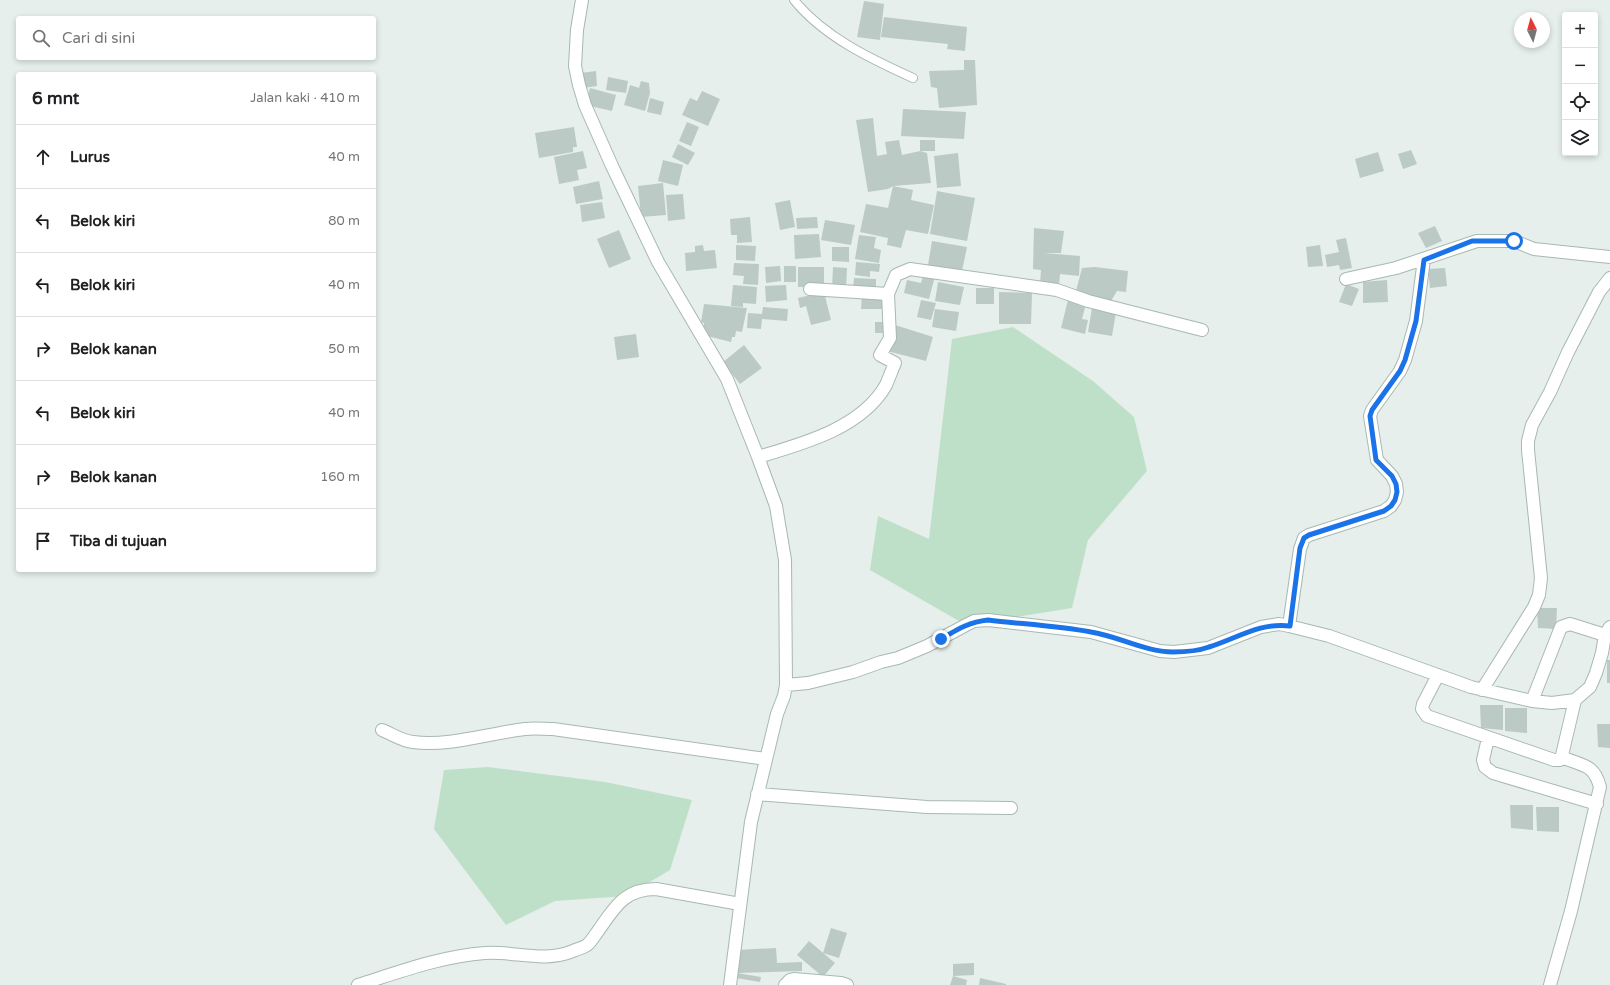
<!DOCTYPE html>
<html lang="id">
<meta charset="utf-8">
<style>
:root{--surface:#fff;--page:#f6f6f6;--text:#202124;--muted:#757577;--line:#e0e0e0}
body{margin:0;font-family:"Varela Round",sans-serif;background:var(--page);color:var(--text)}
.controls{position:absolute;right:12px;top:12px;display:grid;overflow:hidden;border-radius:4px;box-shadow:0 2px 6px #0003}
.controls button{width:36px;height:36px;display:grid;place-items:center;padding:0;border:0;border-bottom:1px solid var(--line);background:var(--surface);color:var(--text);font:20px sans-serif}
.compass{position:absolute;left:1514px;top:12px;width:36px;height:36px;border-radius:50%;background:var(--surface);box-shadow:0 2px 6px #0003;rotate:354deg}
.stop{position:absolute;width:12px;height:12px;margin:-9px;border:3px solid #1a73e8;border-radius:50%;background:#fff}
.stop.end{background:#1a73e8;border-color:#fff;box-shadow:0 1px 4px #0008}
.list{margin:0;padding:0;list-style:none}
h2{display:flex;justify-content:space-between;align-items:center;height:52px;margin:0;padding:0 16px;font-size:17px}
h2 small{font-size:13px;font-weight:400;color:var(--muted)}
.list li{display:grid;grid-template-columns:26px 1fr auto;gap:12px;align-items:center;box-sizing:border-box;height:64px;padding:0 16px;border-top:1px solid var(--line)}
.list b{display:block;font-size:15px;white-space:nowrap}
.list em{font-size:13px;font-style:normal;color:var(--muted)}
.icon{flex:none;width:22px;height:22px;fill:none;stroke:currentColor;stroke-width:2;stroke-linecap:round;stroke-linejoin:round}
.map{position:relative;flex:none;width:1610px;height:985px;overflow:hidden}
.search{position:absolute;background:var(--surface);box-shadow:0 2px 6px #0003;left:16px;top:16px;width:360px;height:44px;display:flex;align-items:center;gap:10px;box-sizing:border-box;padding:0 14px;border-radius:4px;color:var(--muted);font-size:15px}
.panel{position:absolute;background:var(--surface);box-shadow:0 2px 6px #0003;left:16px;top:72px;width:360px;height:500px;border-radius:4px}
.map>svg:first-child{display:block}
</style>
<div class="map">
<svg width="1610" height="985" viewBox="0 0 1610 985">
<rect width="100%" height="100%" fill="#e6efeb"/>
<path fill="#bfe0c8" d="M1013,327l80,54 41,36 13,54 -59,69 -16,68 -106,17 -96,-55 8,-54 51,23 23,-200z
M488,767l117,15 87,18 -22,70 -44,26 -71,5 -49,24 -72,-96 10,-59z"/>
<path fill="#bbcac4" d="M864,1l20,3 -4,36 -23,-3z
M884,17l83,10 -2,24 -18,-2 1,-5 -67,-7z
M964,60h11l2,45 -38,3 -2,-20 -6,-1 -2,-16 35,-1z
M596,71l1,15 -15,2 -1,-15z
M608,77l20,4 -2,12 -20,-3z
M641,81l8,2 1,10 -5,18 -21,-6 6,-20 9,3z
M590,88l26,7 -4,16 -26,-6z
M702,91l18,8 -12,27 -26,-11 8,-17 7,3z
M650,98l14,4 -3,13 -14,-3z
M903,109l63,3 -2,27 -63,-3z
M873,118l4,38 10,-2 -2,-12 14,-2 3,15 18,-4v-11h15v11h-15l7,2 4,30 -38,3 20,4 -2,10 23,5 -6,29 -22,-4 -5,18 -14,-3 1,-7 -28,-6 6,-28 22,4 5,-22 -5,3 -20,3 -12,-72z
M687,122l12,5 -8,19 -12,-5z
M574,127l3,20h-4v5l-34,6 -4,-25z
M678,144l17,9 -7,12 -16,-8z
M1411,150l6,14 -14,5 -5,-15z
M583,151l4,17 -10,2 2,10 -20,4 -5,-27z
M1378,152l6,19 -24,7 -5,-19z
M958,153l3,33 -24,2 -3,-32z
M663,160l20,5 -5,21 -20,-5z
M599,181l4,18 -27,5 -3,-17z
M663,183l3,32 -25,2 -3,-31z
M937,191l38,7 -8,43 -37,-7z
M683,194l2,25 -17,2 -2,-26z
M790,200l5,27 -15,3 -5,-27z
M602,202l3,16 -23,4 -2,-17z
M750,217l2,25 -15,1v-8h-6l-1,-16z
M817,217l1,11 -21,1 -1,-11z
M825,220l30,5 -4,20 -30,-5z
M1435,226l7,15 -16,7 -8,-15z
M1034,228l30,3 -3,22h-17l36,3 -1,20 -19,-2 -1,11 -19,-1 1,-14 -8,-1z
M619,230l12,29 -22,9 -12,-29z
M819,234l2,23 -26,2 -1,-24z
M859,235l17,2 -2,11 7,2 -2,13 -24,-4z
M1346,238l6,30 -12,2 -1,-5 -12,2 -2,-12 14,-3 -3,-12z
M932,241l35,6 -5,24 -34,-6z
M703,245l1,6 11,-1 2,18 -31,3 -1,-18 10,-1v-6z
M736,245l20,1 -1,15 -19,-1z
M1320,245l3,21 -15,1 -2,-20z
M832,247h17v15l-17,-1z
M856,262l24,2 -1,8 -9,-1v6l-15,-2z
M734,263l25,1 -1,21 -15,-1 1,-8 -11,-1z
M780,266l1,15 -15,2 -1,-16z
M784,266h12v16h-12z
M798,267h26v20h-26z
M833,267l14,1 -1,21h-14z
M1095,267l33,4 -2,21 -9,-1 -6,10 -21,-3 -14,-7 6,-23z
M1445,268l2,18 -17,2 -2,-19z
M924,273l11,3 -6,23 -25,-6 3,-13 14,3z
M854,278l22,1v12l-23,-1z
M1387,280l1,22 -25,1v-21z
M938,282l26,5 -4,18 -25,-4z
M1346,284l13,5 -7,17 -13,-4z
M733,285l24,2 -1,17 -13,-1v4l-12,-1z
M786,285l1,15 -21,2 -1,-16z
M976,288h18v16h-18z
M824,292l7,28 -20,5 -5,-19 -6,2 -2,-10z
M999,292l33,1 -1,31h-32z
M862,295h24v14h-25z
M921,300l15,3 -5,17 -14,-3z
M1068,300l18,4 -4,15 6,1 -3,14 -24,-6z
M704,304l43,4 -5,24 -6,-1 -1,6h-3l-1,5 -28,-7 1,-12 -3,-1z
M763,307l25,2 -1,12 -25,-2 -1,10 -14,-1 1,-15 14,1z
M1092,308l24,4 -4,24 -24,-4z
M935,309l24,3 -3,19 -24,-4z
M875,322h12v11h-12z
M895,325l38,12 -7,24 -39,-10z
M636,334l3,23 -22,3 -3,-23z
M744,345l18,23 -22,16 -17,-22z
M1537,608h20l-1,21 -18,-1z
M1607,660h3v23h-3z
M1480,705h23v25l-22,-2z
M1505,708h22v25l-22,-2z
M1597,724h13v24l-12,-1z
M1510,805h23v25l-22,-2z
M1536,807h23v25l-22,-1z
M831,928l16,5 -8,25 -16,-5z
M809,941l26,22 -12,14 -26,-22z
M776,948l1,15 25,-1v9l-65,2 -1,-23z
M974,963v12l-21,1 14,4 -1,5h-16l3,-9v-12z
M737,973l24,4 -1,5 -24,-4z
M980,978l26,6v1h-27z"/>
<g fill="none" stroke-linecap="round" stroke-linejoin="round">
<g stroke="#a8b8b2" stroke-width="10">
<path id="service" d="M794,0c30,37 77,59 119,78"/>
</g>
<g stroke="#a8b8b2" stroke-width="14">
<path id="minor" d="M582,0l-5,30 -2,36 4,19 6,20 27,61 46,96 69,117 31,78 18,49 9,54 1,125 -2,11 -7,18 -26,108 -21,163
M1346,279l50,-11 81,-27h37l20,8 76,8
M888,294l8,-19 14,-6 147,21 31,11 114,29
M758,457c44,-13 104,-29 128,-72 3,-7 6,-15 9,-22l-15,-8 10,-17 -2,-44 -78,-5
M1289,626l11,-77 4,-11 5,-3 75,-24 7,-5 4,-6 2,-8 -1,-8 -4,-8 -15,-16 -7,-44 2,-6 28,-39 5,-11 11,-39 8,-62
M1438,675l-15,29 -1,5 5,7 127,44h6l4,-2
M786,685l22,-2 45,-11 28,-10 17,-4 29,-12 39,-21 8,-4 14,-1 103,12 69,19 14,1 34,-4 53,-21 18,-3 10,2 40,10 142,51 61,14 20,2 23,-3 15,-13 6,-14 6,-20 3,-18 5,-8
M1482,690l52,-83 5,-12 2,-17 -13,-128v-9l4,-16 18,-33 18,-40 31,-60 11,-14
M1532,701l29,-74 9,-3 35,11
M382,730c10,4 20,11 31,12 35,5 77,-9 112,-13 9,-1 19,0 28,0l213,30
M1488,738l-5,22 2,7 8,6 104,31
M757,794l170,13 84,1
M358,985c41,-13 84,-29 127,-32 30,-2 59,10 88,-2 4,-2 10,-3 14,-6 4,-3 8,-10 11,-14 17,-24 26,-42 58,-42l84,15
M785,985l5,-5 4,-1 47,4 6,2
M1550,985l21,-74 29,-124c-6,-23 -17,-21 -36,-29l-2,-3 13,-55"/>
</g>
<use href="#service" stroke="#fff" stroke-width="8"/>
<use href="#minor" stroke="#fff" stroke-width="12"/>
</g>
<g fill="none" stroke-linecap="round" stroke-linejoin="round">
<path stroke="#1a73e8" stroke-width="5" d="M941,639c17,-10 28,-17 47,-19 34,4 69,6 103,12 27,4 54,20 82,20 11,0 25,-1 36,-5 27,-8 51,-25 81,-21l10,-78 4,-10 5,-3 75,-24 7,-5 4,-6 2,-8 -1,-8 -4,-8 -16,-16 -6,-44 2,-6 28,-39 5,-11 11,-39 8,-61 48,-19h42"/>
</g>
</svg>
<div class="controls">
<button>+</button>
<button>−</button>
<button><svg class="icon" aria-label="locate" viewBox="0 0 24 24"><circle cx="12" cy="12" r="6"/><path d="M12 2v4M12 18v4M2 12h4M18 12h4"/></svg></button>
<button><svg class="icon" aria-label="layers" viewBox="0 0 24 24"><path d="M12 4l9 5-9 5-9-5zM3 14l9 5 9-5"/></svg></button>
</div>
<svg class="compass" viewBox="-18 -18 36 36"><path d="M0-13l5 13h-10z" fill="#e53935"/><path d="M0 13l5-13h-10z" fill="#757577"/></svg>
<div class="stop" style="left:1514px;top:241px"></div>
<div class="stop end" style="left:941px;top:639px"></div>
<div class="search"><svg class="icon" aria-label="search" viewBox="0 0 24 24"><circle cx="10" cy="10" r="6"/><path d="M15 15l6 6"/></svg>Cari di sini</div>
<section class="panel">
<h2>6 mnt<small>Jalan kaki · 410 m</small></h2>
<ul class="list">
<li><svg class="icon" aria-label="ahead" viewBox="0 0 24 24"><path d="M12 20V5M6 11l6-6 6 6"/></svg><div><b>Lurus</b></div><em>40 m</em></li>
<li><svg class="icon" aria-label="left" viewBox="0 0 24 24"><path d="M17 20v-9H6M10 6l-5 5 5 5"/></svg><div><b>Belok kiri</b></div><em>80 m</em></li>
<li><svg class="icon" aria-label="left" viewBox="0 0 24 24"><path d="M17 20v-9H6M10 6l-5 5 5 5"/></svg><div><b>Belok kiri</b></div><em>40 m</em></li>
<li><svg class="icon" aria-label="right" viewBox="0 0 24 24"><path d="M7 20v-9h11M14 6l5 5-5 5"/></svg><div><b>Belok kanan</b></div><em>50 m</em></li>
<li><svg class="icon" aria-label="left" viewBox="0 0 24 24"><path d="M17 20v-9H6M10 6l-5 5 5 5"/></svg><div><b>Belok kiri</b></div><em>40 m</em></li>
<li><svg class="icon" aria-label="right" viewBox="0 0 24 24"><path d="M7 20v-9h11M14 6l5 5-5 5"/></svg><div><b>Belok kanan</b></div><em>160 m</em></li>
<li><svg class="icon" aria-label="arrive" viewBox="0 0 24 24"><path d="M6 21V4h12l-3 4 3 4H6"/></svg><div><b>Tiba di tujuan</b></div></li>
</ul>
</section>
</div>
